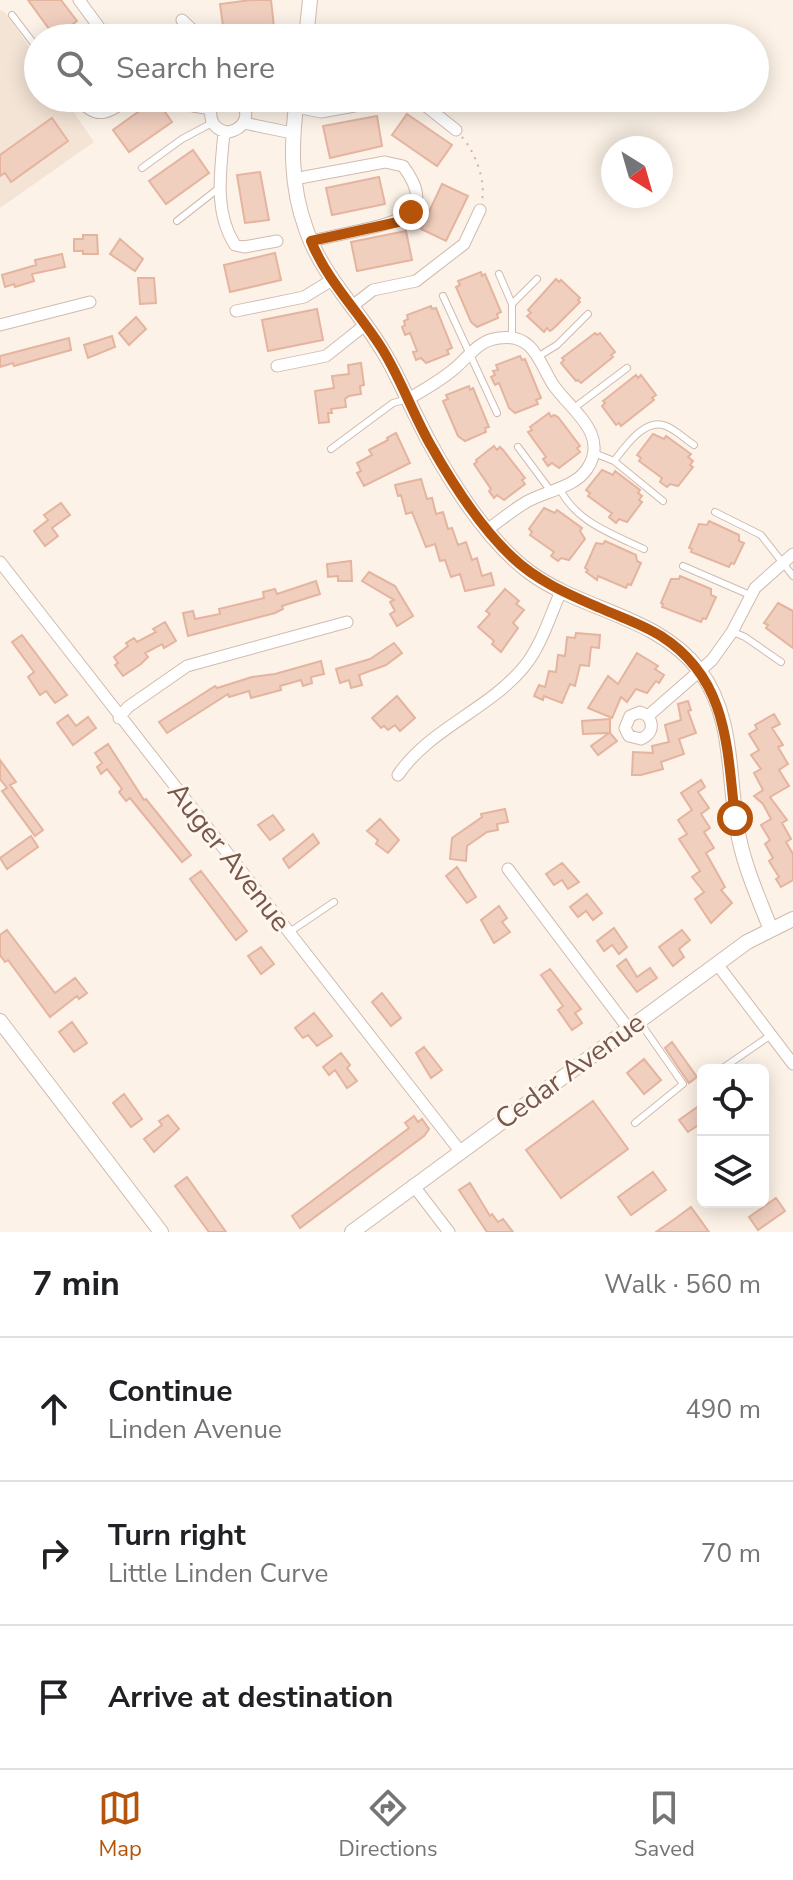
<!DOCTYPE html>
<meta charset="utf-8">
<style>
:root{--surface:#fff;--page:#f6f6f6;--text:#202124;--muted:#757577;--line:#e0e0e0;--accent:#b45309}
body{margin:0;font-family:"Nunito Sans",sans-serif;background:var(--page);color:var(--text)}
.controls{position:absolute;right:24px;bottom:24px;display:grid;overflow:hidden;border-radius:12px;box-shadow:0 4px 20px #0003}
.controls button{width:72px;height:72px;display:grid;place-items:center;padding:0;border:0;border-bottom:2px solid var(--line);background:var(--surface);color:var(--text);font:40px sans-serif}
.compass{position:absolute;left:601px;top:136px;width:72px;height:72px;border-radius:50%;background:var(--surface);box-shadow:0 4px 20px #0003;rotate:143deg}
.stop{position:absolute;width:24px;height:24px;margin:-18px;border:6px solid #b45309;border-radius:50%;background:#fff}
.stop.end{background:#b45309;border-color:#fff;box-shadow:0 2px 8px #0008}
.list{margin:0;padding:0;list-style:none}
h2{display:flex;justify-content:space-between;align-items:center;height:104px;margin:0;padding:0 32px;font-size:34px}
h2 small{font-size:26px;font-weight:400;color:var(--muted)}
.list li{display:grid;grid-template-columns:52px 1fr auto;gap:24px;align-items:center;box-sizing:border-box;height:144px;padding:0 32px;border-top:2px solid var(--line)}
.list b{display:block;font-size:30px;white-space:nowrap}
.list p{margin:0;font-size:26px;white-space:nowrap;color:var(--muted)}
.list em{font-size:26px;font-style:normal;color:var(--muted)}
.icon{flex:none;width:44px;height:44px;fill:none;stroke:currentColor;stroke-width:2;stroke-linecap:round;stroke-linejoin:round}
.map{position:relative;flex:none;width:793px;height:1232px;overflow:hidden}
.search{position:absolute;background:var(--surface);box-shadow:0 4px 20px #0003;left:24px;right:24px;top:24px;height:88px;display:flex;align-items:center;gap:20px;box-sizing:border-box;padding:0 28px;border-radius:44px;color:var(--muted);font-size:30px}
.sheet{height:536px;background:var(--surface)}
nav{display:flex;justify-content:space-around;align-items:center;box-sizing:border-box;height:112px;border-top:2px solid var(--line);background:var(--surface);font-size:22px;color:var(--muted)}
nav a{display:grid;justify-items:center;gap:4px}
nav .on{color:var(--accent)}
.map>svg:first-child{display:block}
</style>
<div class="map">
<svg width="793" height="1232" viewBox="0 0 793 1232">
<rect width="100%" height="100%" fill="#fcf2e7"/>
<path fill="#f4e4d6" d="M0,10l5,2 33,48v38h26l30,44 -94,66z"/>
<path fill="#f1cfbf" stroke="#e4b49f" stroke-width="2" d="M28,0h33l16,21 -22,16z
M251,0h20l3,27 -50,6 -4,-29z
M156,99l16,23 -43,30 -16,-22z
M407,114l45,31 -15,21 -45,-31z
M377,116l5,30 -52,12 -7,-32z
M52,118l16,23 -57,41 -6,-9 -5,3v-21z
M193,150l16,23 -43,31 -17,-23z
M260,172l9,48 -24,3 -8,-48z
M379,177l6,27 -53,11 -6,-27z
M442,184l26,12 -22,45 -25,-12z
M406,231l6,29 -55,11 -6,-29z
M83,235h14l1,19h-15v-3h-9v-12h9z
M120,239l23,20 -8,12 -25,-17z
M275,253l6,27 -51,12 -6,-27z
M62,254l3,13 -33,7 2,7 -19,6 -1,-3 -9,3 -3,-12 34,-10 -1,-5z
M481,272l1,4 3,-2 16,38 -4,2 1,4 -21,9 -6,-5 -15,-35 4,-2 -2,-4z
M138,278h16l2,25 -16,1z
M556,279l3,3 2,-2 19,18 -2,2 2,2 -27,27 -3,2 -3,-3 -3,4 -17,-16 4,-3 -3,-3z
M431,306l1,3 4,-1 16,40 -5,2 2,4 -23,9 -5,-5 -5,2 -3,-8 4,-1 -7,-18 -5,2 -3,-8 3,-2 -1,-4 4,-2 -1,-4z
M317,309l6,31 -55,11 -6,-31z
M136,317l10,12 -17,16 -10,-12z
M595,333l2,2 3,-2 15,19 -4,3 2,2 -32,26 -3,-3 -2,1 -15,-18 3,-3 -2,-2z
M112,336l3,11 -27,11 -4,-13z
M69,338l2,12 -57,16 -1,-3 -13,4v-11z
M520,356l2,4 3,-1 16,39 -5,2 2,4 -23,9 -6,-5 -10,-25 -4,2 -4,-8 4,-2 -2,-4 5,-1 -2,-5z
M361,363l3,22 -4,1 1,8 -12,2 -4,3 1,8 -15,2 1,4h-4l1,9 -10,1 -4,-32 19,-3 -2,-12 17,-2 -1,-9z
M636,375l2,3 3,-3 15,20 -4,3 2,2 -33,26 -2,-3 -3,2 -14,-19 3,-3 -2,-2z
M469,386l1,4 3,-2 16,39 -4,1 1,4 -21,9 -7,-5 -15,-35 5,-2 -2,-4z
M549,413l2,4 3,-2 4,2 22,29 -3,2 3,4 -21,16 -7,-5 -4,3 -5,-7 3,-2 -18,-25 4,-2 -2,-3z
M396,433l14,30 -46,23 -7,-13 4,-2 -4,-8 15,-8 -3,-5 19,-10 -1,-2z
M653,434l11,5 2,-3 25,18 -3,3 5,4 -3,4 3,2 -15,19 -8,-2 -3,3 -7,-5 2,-4 -23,-17 2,-3 -4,-3z
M494,446l3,4 3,-3 3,3 22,28 -3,2 3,4 -21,16 -7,-5 -3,3 -5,-7 2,-2 -17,-25 3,-2 -1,-2z
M602,470l11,5 2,-4 25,19 -2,3 4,3 -3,4 3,2 -15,20 -8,-3 -3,4 -7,-6 3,-4 -2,-1 -22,-16 2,-3 -4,-3z
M421,479l6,20 5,-1 4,16 7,-2 5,17 4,-1 6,17 8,-3 6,18 5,-2 5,18 9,-3 3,12 -29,6 -5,-17 -9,3 -6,-17 -5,1 -5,-17 -9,3 -14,-35 -6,2 -5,-19 -3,1 -3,-11z
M61,503l9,12 -18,13 6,8 -13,10 -11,-15 14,-11 -4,-5z
M544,508l11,5 2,-3 25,18 -2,3 5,8 -16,21 -8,-2 -3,3 -7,-5 3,-4 -24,-17 2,-3 -3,-3z
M709,521l30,14v6l5,2 -10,21 -3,-1 -2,4 -38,-15 1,-3 -3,-1 10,-24 8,1z
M605,541l31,14 1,6 4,2 -10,22 -3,-1 -2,4 -28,-12 -1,4 -11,-8 2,-2 -3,-2 11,-25 7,1z
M351,561l1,20h-14v-5l-10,1 -1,-13z
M369,572l26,14 18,30 -16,10 -7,-12 5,-3 -5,-9 4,-2 -32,-19z
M680,576l31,13v6l5,2 -10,22 -3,-1 -2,4 -39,-15 1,-3 -2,-1 10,-24h8z
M316,581l4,13 -38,12 1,3 -8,4 -87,23 -5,-23 10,-2 2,8 25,-5 -1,-5 45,-11 -1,-6 12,-3 2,5z
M505,589l14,12 -3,3 8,6 -11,13 5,5 -17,24 -9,-8 2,-3 -16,-14 12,-13 -4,-3z
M778,603l15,8v37l-27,-20 2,-3 -4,-2z
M165,622l11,19 -12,7 -2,-4 -17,9 3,4 -7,7 -18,12 -8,-11 3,-2 -4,-6 14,-11 -2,-3 8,-5 3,4 19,-10 -3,-3z
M576,633l24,2 -1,13 -8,-1 -2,19 -9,-1 -5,21 -5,-2 -8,19 -18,-7 -1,4 -9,-4 5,-11 6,2 4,-16 7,1 2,-17 7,1 2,-19 8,1z
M22,635l45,60 -12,8 -9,-12 -6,4 -12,-18 6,-5 -22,-30z
M394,643l8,10 -16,12 -27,10 3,10 -11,3 -2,-8 -9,3 -4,-14 34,-10z
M637,653l21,13 -3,3 9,6 -5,8 -3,-2 -9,12 -11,-4 -9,13 -6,-5 -9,21 -24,-10 20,-32 10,8z
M321,661l3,13 -13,3 1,6 -9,3 -2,-6 -21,6 1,4 -30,8 -2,-7 -20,6 -1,-3 -61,39 -8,-11 56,-36 2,2 35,-11 23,-3z
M397,696l18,22 -15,13 -5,-6 -7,5 -4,-4 -3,2 -9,-10z
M688,701l3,9 -3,1 8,22 -17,6 5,15 -23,8 2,7 -22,6h-9l1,-23 20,1 -1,-7 17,-4 -4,-17 16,-5 -3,-16z
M774,714l6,10 -8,4 11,17 -5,2 10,17 -9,6 10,16 -19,11 17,23 -5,3 9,16 -5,3 7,12v26l-12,7 -5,-8 3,-2 -10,-16 4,-3 -8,-14 5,-4 -9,-15 10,-6 -8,-15 -9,-8 9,-6 -9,-17 7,-4 -10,-14 8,-5 -10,-16 8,-5 -2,-4z
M68,715l8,11 12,-9 8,11 -23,17 -16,-22z
M610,719v14l7,8 -19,14 -7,-9 18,-13 -26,1 -1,-13z
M108,744l36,56 2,-1 45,56 -9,7 -52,-64 -4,3 -7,-9 3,-3 -15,-20 -6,5 -4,-7 5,-4 -7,-10z
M0,760l16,22 -6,3 33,45 -8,6 -33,-45 5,-3 -7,-9z
M701,780l4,7 -7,5 11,16 -8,6 9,14 -6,4 10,16 -8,5 19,34 -4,3 11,13 -21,20 -16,-24 9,-7 -12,-15 8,-6 -21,-32 8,-5 -9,-14 14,-10 -11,-17z
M505,809l3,13 -11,2 1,6 -11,2 -20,14 -1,15 -16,-2 2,-21 30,-21 -1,-3z
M273,815l11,15 -14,10 -12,-15z
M380,819l19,21 -11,13 -12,-9 2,-4 -11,-9z
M313,834l6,9 -30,25 -6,-9z
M31,836l7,11 -31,22 -7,-11z
M562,863l17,19 -11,7 -6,-9 -8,5 -8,-11z
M457,867l19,30 -9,6 -21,-27z
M201,871l46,60 -11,9 -46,-61z
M587,894l15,19 -9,7 -7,-9 -8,6 -8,-10z
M499,906l8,12 -5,4 8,10 -16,11 -13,-23z
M614,928l13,19 -8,7 -7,-9 -8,6 -7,-10z
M7,930l48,63 20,-15 12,15 -8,6 -2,-3 -27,21 -42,-57 -3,2 -5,-7v-20z
M682,930l8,10 -11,9 5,8 -11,9 -14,-19z
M261,947l13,17 -13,10 -13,-18z
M626,959l11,18 13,-9 7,10 -20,14 -20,-26z
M550,969l31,40 -6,4 7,10 -10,7 -14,-20 5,-4 -22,-31z
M382,993l19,25 -10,8 -19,-24z
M314,1013l18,23 -15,10 -9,-11 -5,3 -8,-10z
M72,1022l15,21 -13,9 -15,-20z
M672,1042l25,35 -8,6 -24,-35z
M424,1047l18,23 -11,8 -15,-25z
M341,1053l9,12 -3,3 10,13 -10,7 -12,-18 -6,5 -6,-8z
M644,1059l17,21 -17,14 -17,-21z
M124,1094l18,25 -11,8 -18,-24z
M593,1101l35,48 -67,49 -35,-48z
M703,1103v19l-15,10 -9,-12z
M168,1115l11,14 -25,23 -10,-13 18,-14 -3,-4z
M414,1116l4,6 4,-3 7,10 -5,7 -124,92 -8,-12 117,-88 -4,-5z
M653,1172l13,18 -35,25 -13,-18z
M187,1177l17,24 22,31h-17l-34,-46z
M470,1183l20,33 2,-2 6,8 5,-3 10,13h-26l-28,-42z
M776,1198l9,13 -27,19 -9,-13z
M691,1207l18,25h-53l20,-14z"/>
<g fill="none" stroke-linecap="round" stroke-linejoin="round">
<g stroke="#d0bbaf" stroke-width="8">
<path id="service" d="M12,15l26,34
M75,98c21,28 35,17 59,0
M142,168l40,-29 30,-16
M177,221l42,-33
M499,274l13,30
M443,296l54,117
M512,338v-34l25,-25
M539,356l18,-11 31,-31
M574,408l53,-40
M518,447l32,43
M331,449l62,-46 15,-4
M594,453l20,8 49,40
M614,461c11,-14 31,-44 52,-35 10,4 19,13 28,19
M559,487c15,34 53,47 85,62
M715,512l46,23 32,41
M683,566l67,29
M733,632l12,5 36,25
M288,933l46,-31
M720,1070l51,-35
M635,1123l48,-39 -44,-63"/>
</g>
<g stroke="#d0bbaf" stroke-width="13">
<path id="minor" d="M79,0l28,38
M182,20l19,18
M177,98l16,8 18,3
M220,98l-9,11c-2,13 5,22 18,23 19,-5 22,-22 8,-34
M408,98l14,5 34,27
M296,107l25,5 77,-14
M244,123l48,10
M224,132c-3,37 -11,79 11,113l9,2 33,-6
M294,179l91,-17 18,4c33,44 1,54 -37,63 -19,4 -37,8 -55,12
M351,307l22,-17 43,-9 48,-37 16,-34
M236,311l68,-14 28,-17
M0,325l90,-23
M277,366l49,-10 39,-31
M408,399c16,-9 32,-18 46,-30 15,-12 24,-29 45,-31 36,-5 40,26 55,48 18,25 56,49 33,83 -12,18 -40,22 -59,32 -14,8 -27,19 -40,28
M0,562l460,589
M648,716l-8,-4 -10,4 -5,12 4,8 12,3c11,-5 13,-13 7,-23l64,-56 20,-28 23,-44 38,-34
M119,718l9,-11 59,-41 160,-44
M398,775c31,-46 90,-65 125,-107 18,-21 27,-52 38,-77
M508,869l120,159
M717,964l76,100
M413,1185l36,47"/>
</g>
<g stroke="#d0bbaf" stroke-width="16">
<path id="tertiary" d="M306,38l4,-38
M297,98c-6,45 -7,87 9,131 16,47 52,80 77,122 13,21 22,43 33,65 24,50 67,121 112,155 53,40 129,44 171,99 37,48 28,112 40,168 7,33 20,61 32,92
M0,1021l161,211
M352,1232l395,-290 46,-23"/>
</g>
<path stroke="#d7b2a2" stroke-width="2" stroke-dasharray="2 6" stroke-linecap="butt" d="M462,137c13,15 24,43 20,64"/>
<use href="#service" stroke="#fff" stroke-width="6"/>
<use href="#minor" stroke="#fff" stroke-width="11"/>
<use href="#tertiary" stroke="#fff" stroke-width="14"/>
</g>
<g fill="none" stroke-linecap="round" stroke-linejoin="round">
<path stroke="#b45309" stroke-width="10" d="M411,212l-13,10 -87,19c17,42 50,73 73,111 18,30 29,62 46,92 22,39 49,82 82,113 25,24 56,37 88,51 20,9 42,16 61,28 67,43 66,111 74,182"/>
</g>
<g text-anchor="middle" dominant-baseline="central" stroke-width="6" stroke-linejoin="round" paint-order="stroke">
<g font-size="28" fill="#76574b" stroke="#fff7ee">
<text transform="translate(229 857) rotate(52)">Auger Avenue</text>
<text transform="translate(570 1071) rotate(-36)">Cedar Avenue</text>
</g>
</g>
</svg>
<div class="controls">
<button><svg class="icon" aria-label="locate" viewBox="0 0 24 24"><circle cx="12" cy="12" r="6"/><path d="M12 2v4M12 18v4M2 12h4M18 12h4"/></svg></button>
<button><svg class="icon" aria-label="layers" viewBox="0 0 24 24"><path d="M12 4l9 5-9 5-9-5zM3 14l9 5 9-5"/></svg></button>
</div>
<svg class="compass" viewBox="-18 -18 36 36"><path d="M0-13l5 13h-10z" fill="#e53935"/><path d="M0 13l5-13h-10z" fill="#757577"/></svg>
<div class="stop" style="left:735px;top:818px"></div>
<div class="stop end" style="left:411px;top:212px"></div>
<div class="search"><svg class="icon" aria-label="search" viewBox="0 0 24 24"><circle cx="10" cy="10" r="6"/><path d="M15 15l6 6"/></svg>Search here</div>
</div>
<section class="sheet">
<h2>7 min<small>Walk · 560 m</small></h2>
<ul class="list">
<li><svg class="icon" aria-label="ahead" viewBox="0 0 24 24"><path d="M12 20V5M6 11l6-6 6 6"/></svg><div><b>Continue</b><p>Linden Avenue</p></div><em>490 m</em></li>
<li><svg class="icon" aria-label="right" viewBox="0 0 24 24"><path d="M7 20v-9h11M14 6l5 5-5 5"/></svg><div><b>Turn right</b><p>Little Linden Curve</p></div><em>70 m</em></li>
<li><svg class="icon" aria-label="arrive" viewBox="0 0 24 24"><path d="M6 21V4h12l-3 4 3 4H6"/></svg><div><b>Arrive at destination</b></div></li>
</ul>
</section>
<nav>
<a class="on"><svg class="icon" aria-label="map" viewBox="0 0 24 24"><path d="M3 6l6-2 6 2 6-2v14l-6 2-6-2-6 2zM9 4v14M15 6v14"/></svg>Map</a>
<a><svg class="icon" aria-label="directions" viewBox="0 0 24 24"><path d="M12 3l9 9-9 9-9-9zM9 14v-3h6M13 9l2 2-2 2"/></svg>Directions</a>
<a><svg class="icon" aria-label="saved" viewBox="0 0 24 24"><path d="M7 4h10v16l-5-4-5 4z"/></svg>Saved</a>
</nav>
